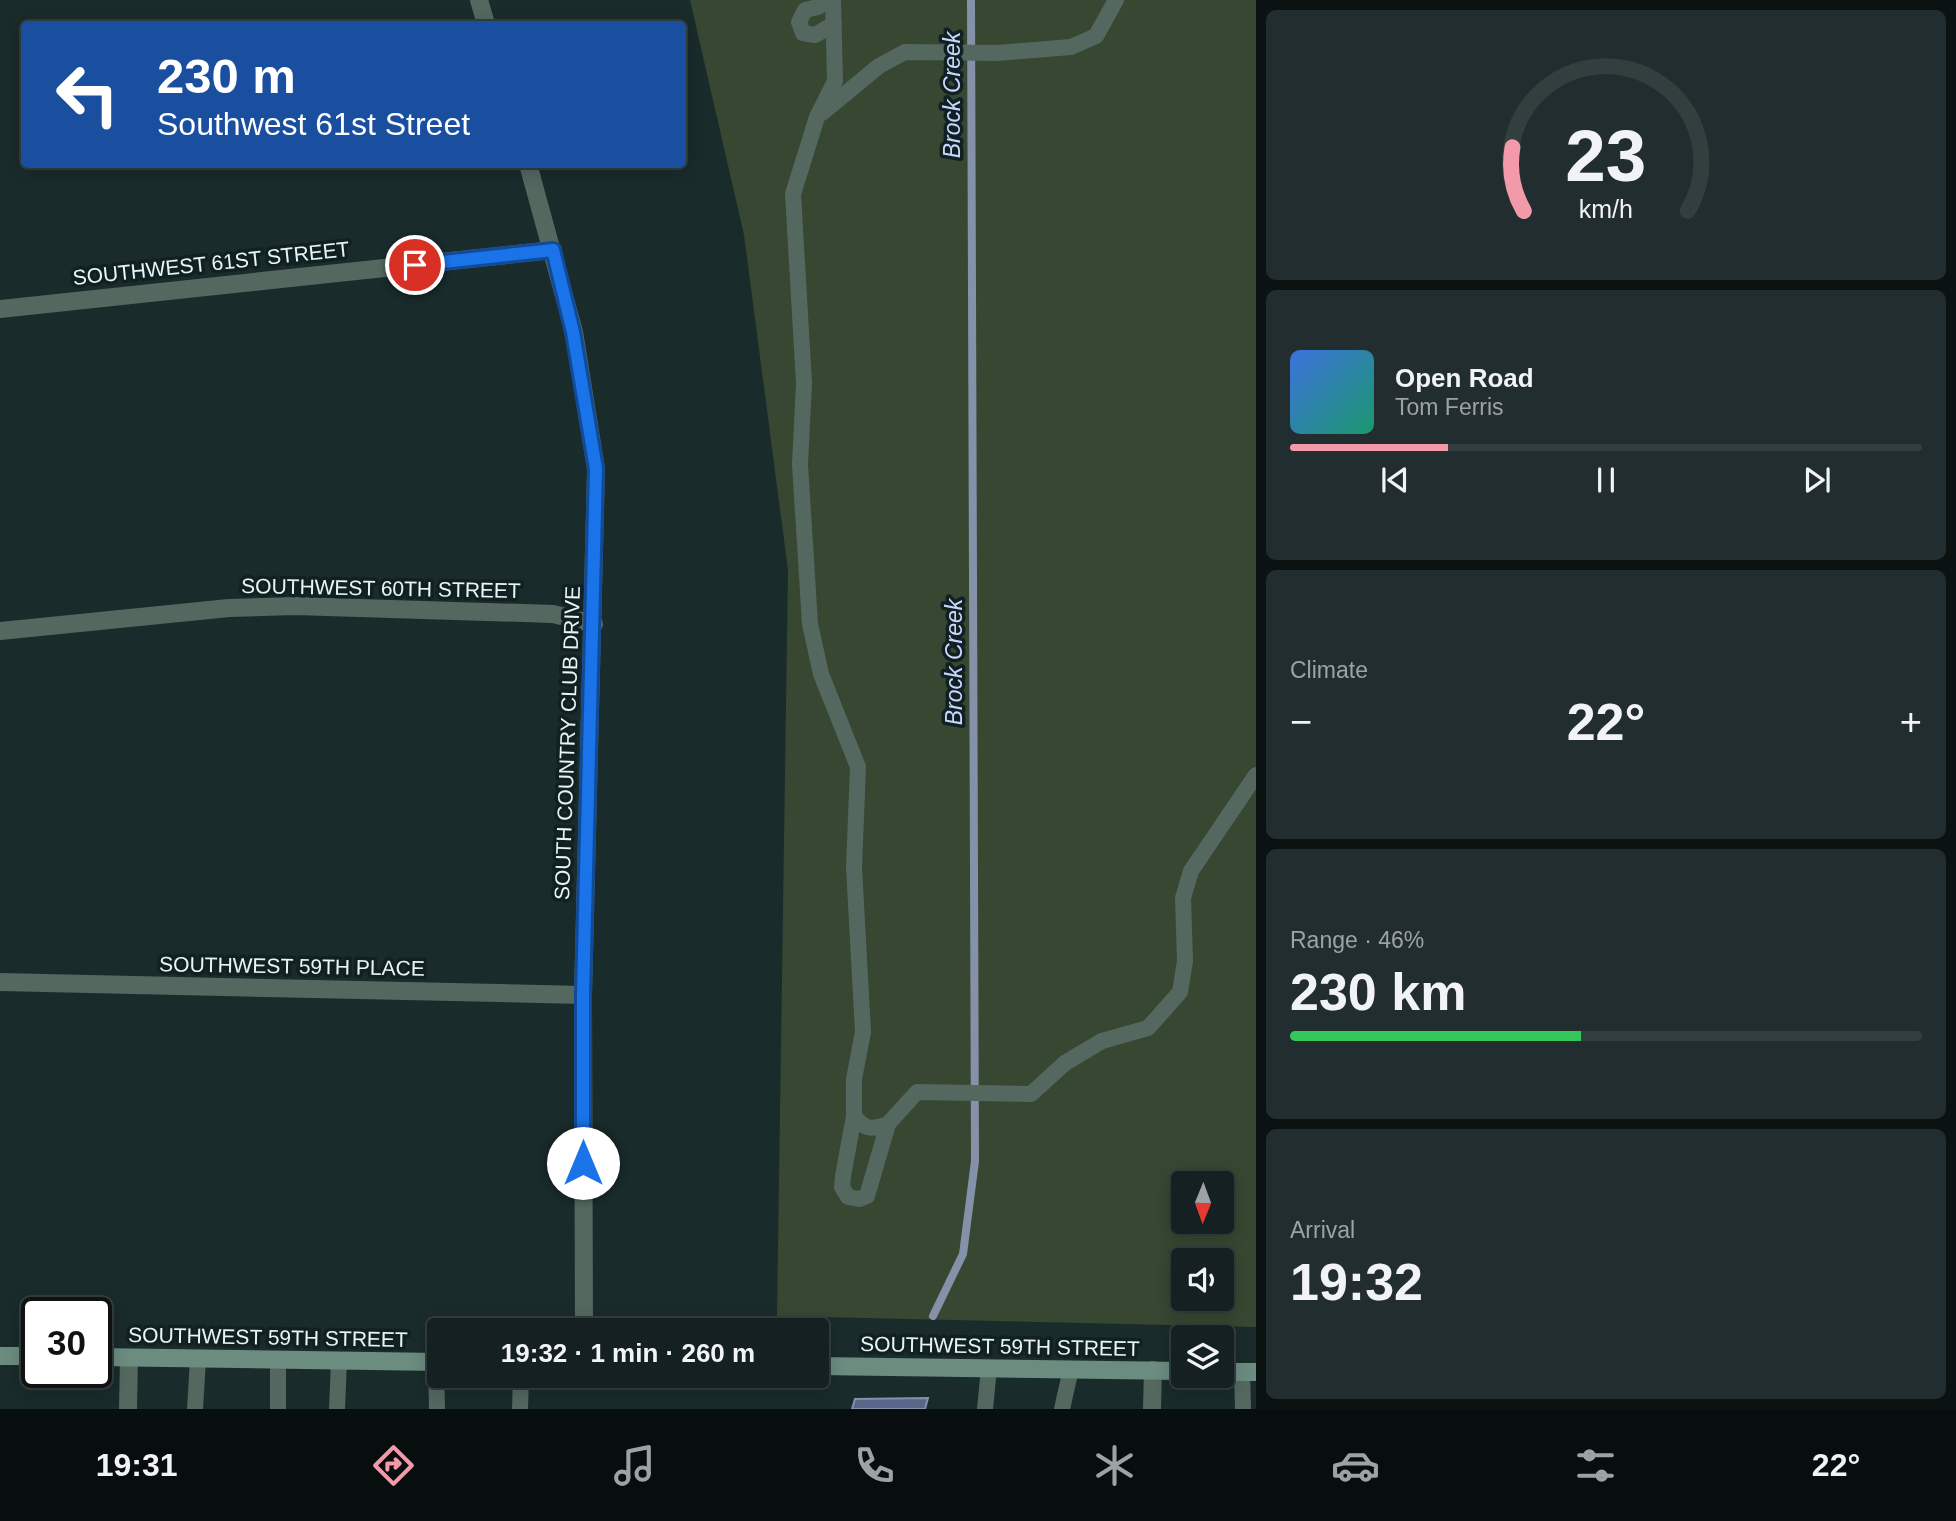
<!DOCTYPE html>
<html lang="en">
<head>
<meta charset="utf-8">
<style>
  body { margin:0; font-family:Helvetica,sans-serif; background:#212d2e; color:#f1f3f6; height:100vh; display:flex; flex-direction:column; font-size:26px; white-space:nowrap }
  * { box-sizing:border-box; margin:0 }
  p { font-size:23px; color:#9da3a5 }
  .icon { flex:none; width:38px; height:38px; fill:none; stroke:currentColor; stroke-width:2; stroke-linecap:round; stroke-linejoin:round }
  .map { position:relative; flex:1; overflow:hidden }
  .drawer { display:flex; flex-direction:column; gap:10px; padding:10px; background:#0b1212; width:700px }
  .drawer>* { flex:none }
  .guide { position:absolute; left:21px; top:21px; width:665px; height:147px; border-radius:7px; box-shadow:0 4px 18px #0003,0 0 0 2px #333e3f; background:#1a4fa0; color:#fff; overflow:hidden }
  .needle { width:46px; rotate:181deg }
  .controls { position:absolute; left:1171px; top:1171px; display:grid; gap:14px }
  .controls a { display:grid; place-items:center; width:63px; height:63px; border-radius:7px; background:#142021; box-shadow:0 4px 18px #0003,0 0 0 2px #333e3f; font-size:35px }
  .speed { position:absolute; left:21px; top:1297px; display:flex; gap:14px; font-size:35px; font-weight:700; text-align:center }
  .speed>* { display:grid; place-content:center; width:91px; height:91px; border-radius:50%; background:#142021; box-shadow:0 4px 18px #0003,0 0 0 2px #333e3f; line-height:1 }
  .speed .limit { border:4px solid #111; border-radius:10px; background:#fff; color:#111 }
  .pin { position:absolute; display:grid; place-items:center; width:60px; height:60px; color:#fff; margin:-30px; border:4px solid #fff; border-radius:50%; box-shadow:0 2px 7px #0007 }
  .me { position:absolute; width:77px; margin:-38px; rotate:0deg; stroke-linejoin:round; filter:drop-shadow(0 0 5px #0008) }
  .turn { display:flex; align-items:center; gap:24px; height:147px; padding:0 21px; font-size:32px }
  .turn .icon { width:91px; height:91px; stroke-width:2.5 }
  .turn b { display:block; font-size:49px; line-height:60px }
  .big { font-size:52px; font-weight:600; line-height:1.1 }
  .drawer .card { flex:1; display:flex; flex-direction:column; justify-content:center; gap:10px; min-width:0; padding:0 24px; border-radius:10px; background:#212d2e }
  .drawer .dial { align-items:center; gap:0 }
  .dial svg { height:182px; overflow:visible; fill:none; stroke:#333e3f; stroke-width:7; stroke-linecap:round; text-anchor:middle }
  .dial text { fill:#f1f3f6; stroke:none }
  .song { display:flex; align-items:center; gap:21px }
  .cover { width:84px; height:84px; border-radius:10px; background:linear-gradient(135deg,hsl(220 70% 55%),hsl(160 70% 35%)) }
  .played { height:7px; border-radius:4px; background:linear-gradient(90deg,#f39aaa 25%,#333e3f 25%) }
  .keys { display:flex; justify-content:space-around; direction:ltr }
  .heat { display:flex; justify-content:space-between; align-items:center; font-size:38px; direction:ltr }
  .charge { height:10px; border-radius:5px; background:linear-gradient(90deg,#34c759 46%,#333e3f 0) }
  .trip { position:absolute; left:427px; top:1318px; width:402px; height:70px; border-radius:7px; background:#142021; box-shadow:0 4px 18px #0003,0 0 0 2px #333e3f; font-weight:600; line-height:70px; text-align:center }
  .tab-bar { display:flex; height:112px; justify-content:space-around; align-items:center; background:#080d0d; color:#9da3a5 }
  .tab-bar .icon { width:49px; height:49px }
  .tab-bar .current { color:#f39aaa }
  .tab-bar b { font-size:32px; color:#f1f3f6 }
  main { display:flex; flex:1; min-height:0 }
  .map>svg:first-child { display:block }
  .green { fill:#374731; fill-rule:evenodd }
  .water { fill:#596689; stroke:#8491a9; stroke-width:2 }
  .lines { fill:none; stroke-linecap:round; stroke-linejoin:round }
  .stream { stroke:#8491a9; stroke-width:8 }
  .service { stroke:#546860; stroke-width:16 }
  .minor { stroke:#546860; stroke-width:18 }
  .tertiary { stroke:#546860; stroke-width:18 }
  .secondary { stroke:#6c8c80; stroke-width:18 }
  .route-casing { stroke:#114b97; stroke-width:18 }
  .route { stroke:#1a73e8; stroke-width:12 }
  .labels { text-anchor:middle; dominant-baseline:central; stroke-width:7; stroke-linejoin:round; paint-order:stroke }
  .street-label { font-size:21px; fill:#e9f4f5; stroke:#112123 }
  .water-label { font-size:23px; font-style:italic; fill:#cad7fc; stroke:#112123 }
</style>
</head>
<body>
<main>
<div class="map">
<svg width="1256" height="1409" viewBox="0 0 1256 1409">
  <rect width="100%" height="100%" fill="#1a2b2c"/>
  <!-- green -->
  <path class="green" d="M690,0H1256V1327L777,1316L788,570L744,235ZM1183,1183H1222V1222H1183ZM1183,1260H1222V1298H1183Z"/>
  <!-- water -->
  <path class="water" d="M928,1398L925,1409H852L855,1399Z"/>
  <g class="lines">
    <!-- stream -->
    <path class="stream" d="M933,1316L963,1254L975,1161L971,0"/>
    <!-- service -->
    <path class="service" d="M828,0L818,7L805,10L799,22L803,33L815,35L834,24
      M833,0L835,81L817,117L793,194L804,383L800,464L810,624L821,674L858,767L854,867L863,1032L854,1079V1116L843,1176L842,1187L848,1197L859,1199L867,1196L888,1124L917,1092L1031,1094L1065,1063L1102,1041L1148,1028L1180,992L1185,961L1183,898L1191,871L1256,775
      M822,113L879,66L905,52L997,53L1071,47L1096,36L1116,0
      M854,1116C865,1130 872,1130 888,1124
      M278,1360V1409
      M436,1362L437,1409
      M1242,1372L1243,1408
      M195,1409L198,1359
      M337,1409L339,1361
      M520,1409L521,1376
      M985,1409L989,1368
      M1062,1409L1071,1369"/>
    <!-- minor -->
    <path class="minor" d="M479,0L486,24
      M528,164L574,332L596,469L583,995L584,1330
      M0,309L553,250
      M0,631L229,608L295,606L553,614L594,624
      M0,982L583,995
      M128,1409L129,1358"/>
    <!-- tertiary -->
    <path class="tertiary" d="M1152,1409L1153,1370"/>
    <!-- secondary -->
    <path class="secondary" d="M0,1356H37
      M96,1357L439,1362
      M817,1366L1183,1371
      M1222,1372H1256"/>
  </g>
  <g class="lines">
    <defs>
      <path id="route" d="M415,265L553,250L573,332L596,469L583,995V1163"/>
    </defs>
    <!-- route casing -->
    <use href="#route" class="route-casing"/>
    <!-- route -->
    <use href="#route" class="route"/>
  </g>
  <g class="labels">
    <!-- street labels -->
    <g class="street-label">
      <text transform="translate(211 263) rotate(-6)">SOUTHWEST 61ST STREET</text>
      <text transform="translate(381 588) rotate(1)">SOUTHWEST 60TH STREET</text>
      <text transform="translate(567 743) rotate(-88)">SOUTH COUNTRY CLUB DRIVE</text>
      <text transform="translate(292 966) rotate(1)">SOUTHWEST 59TH PLACE</text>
      <text transform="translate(268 1337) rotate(1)">SOUTHWEST 59TH STREET</text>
      <text transform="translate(1000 1346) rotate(1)">SOUTHWEST 59TH STREET</text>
    </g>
    <!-- water labels -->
    <g class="water-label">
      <text transform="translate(952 95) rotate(-90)">Brock Creek</text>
      <text transform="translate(954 662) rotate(-90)">Brock Creek</text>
    </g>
  </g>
</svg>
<div class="controls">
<a><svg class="needle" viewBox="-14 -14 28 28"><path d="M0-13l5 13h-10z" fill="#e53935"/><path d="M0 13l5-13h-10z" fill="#9da3a5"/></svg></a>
<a><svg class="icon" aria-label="sound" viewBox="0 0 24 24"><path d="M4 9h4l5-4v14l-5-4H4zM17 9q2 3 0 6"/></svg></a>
<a><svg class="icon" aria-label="layers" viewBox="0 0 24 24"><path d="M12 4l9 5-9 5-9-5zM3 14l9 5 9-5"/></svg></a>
</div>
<div class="speed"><div class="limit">30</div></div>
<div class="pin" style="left:415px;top:265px;background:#d93025"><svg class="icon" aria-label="arrive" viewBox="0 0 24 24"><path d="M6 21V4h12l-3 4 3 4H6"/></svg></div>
<svg class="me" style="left:583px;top:1163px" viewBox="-20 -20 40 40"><circle r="19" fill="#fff"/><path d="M0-13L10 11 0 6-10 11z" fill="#1a73e8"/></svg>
<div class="trip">19:32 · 1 min · 260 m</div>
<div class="guide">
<div class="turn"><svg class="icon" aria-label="left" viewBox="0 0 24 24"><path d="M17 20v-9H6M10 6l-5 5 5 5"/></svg><div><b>230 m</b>Southwest 61st Street</div></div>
</div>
</div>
<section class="drawer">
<div class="card dial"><svg viewBox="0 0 100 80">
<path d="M14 69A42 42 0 1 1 86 69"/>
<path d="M14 69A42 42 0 0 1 9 41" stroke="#f39aaa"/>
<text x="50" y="56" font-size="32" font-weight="700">23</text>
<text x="50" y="72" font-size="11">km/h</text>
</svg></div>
<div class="card">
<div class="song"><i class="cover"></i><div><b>Open Road</b><p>Tom Ferris</p></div></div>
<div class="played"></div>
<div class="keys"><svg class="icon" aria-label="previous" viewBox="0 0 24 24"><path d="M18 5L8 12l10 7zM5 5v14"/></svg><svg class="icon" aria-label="pause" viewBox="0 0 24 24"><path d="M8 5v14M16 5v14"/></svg><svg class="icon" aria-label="next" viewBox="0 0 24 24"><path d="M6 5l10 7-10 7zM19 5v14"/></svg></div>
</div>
<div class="card"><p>Climate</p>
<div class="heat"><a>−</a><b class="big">22°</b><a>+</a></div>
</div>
<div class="card"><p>Range · 46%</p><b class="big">230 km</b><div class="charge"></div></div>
<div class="card"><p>Arrival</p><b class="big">19:32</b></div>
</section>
</main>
<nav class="tab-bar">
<b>19:31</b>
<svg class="icon current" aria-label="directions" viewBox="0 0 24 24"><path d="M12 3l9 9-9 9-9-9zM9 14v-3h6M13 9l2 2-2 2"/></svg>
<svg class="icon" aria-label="music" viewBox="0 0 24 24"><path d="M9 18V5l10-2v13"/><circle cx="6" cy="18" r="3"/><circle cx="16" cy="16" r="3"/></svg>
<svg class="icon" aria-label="phone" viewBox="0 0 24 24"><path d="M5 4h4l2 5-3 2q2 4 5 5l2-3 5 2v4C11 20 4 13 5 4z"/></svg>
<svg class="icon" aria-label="climate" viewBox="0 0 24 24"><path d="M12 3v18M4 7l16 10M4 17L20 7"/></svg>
<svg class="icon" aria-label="car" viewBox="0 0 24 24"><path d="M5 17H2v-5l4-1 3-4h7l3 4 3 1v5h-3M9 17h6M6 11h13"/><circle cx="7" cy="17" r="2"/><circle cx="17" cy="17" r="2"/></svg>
<svg class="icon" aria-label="filters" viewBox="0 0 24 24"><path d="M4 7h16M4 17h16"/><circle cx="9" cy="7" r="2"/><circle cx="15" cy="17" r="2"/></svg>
<b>22°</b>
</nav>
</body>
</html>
